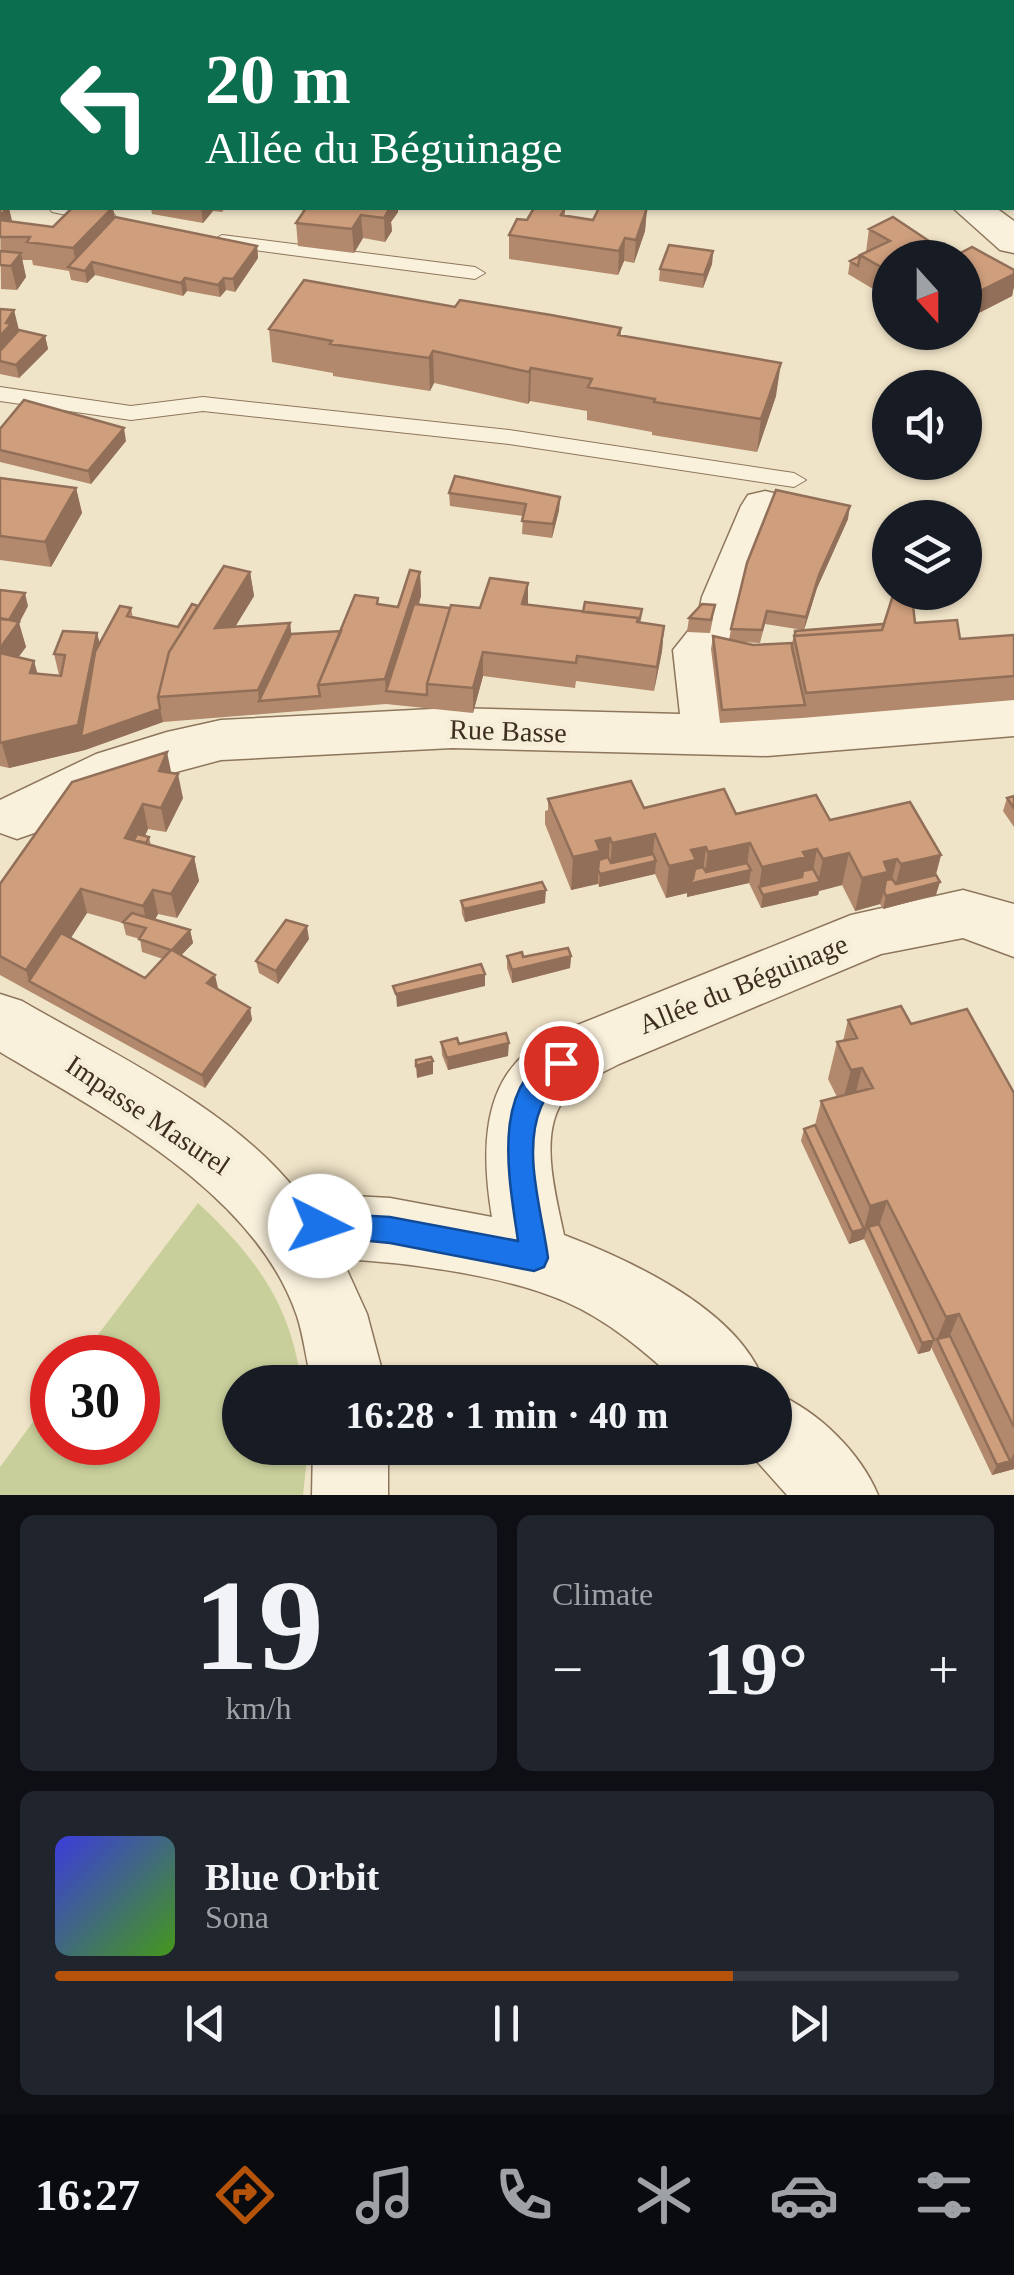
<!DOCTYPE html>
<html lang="en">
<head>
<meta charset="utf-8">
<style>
  body { margin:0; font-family:"Times New Roman",serif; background:#20242c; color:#f1f3f6; height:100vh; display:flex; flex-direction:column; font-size:38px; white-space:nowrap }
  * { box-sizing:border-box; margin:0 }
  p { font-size:32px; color:#9ea1a6 }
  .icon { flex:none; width:55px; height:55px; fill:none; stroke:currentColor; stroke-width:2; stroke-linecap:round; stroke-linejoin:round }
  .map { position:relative; height:1495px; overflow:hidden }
  .side { display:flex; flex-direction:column; gap:20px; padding:20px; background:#0d0f14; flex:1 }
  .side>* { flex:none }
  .hud { position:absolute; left:0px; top:0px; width:1015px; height:210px; box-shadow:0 2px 8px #0004; background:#0b6e4f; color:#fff; overflow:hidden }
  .needle { width:65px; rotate:159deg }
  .buttons { position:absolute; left:872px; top:240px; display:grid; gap:20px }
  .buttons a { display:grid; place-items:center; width:110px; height:110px; border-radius:50%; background:#171b24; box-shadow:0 2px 8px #0004; font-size:50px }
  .speed { position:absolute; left:30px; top:1335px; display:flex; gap:20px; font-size:50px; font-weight:700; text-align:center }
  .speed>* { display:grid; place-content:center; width:130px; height:130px; border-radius:50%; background:#171b24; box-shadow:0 2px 8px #0004; line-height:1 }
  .speed .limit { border:15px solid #d22; background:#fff; color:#111 }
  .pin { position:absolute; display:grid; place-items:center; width:85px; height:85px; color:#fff; margin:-42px; border:5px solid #fff; border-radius:50%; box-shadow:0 2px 10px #0007 }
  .me { position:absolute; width:110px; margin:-55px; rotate:94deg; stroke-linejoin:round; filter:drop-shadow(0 0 8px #0008) }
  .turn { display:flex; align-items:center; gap:35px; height:210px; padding:0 40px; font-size:45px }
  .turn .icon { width:130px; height:130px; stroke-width:2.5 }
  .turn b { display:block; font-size:70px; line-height:85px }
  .big { font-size:75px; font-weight:600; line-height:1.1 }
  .side .card { flex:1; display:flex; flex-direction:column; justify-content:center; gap:15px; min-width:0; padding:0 35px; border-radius:15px; background:#20242c }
  .side .dial { align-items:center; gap:0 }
  .dial b { font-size:130px; line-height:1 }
  .song { display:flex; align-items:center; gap:30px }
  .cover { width:120px; height:120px; border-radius:15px; background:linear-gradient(135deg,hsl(240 70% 55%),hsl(100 70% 35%)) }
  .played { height:10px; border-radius:5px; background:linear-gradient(90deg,#b45309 75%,#363941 75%) }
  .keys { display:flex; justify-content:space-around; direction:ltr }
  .heat { display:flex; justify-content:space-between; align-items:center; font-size:55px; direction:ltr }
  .side .tiles { flex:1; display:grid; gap:20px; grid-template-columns:1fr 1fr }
  .card:last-child { grid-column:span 2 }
  .trip { position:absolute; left:222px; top:1365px; width:570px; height:100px; border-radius:50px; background:#171b24; box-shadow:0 2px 8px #0004; font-weight:600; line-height:100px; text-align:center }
  .tabs { display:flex; height:160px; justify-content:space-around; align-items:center; background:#090b0e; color:#9ea1a6 }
  .tabs .icon { width:70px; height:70px }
  .tabs .selected { color:#b45309 }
  .tabs b { font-size:45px; color:#f1f3f6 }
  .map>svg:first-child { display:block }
  .green { fill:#c9cf9b }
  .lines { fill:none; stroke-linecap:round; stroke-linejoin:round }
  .service-casing { stroke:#8d765c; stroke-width:2 }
  .minor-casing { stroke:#8d765c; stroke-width:3 }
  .secondary-casing { stroke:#6f573f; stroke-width:58 }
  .service { fill:#faf1dc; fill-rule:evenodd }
  .minor { fill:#faf1dc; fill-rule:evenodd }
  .secondary { stroke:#faf1dc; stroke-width:55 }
  .wall { fill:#b2896c; fill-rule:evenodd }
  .shaded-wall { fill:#916f58 }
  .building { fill:#cf9f7d; stroke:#916f58; stroke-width:2.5 }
  .route { fill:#1a73e8; stroke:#114b97; stroke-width:2.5 }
  .labels { text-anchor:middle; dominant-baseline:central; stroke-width:9; stroke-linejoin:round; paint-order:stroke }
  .street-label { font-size:28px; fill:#3d2e20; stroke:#f7eed8 }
</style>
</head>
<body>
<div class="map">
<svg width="1014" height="1495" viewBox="0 0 1014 1495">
  <rect width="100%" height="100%" fill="#f0e4c8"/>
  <!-- green -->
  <path class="green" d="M198,1203C254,1255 291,1304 301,1382H240V1448H308L303,1495H0V1467L52,1396V1442H138V1358L81,1357Z"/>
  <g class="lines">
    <defs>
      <path id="service" d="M0,191H2V203H0Z
        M49,208H87L113,213L116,217L106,223L52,212Z
        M222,235L475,267L485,273L475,279L215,245L212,241Z
        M0,387L131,406L203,397L509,430L794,473L806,480L794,487L509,444L203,411L131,420L0,401Z"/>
      <path id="minor" d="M821,0H877L878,1L823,2Z
        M953,208H996L1014,221V253L1000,250Z
        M765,491L782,495L789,506L752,597L748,626L726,654L734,715L1014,698V736L767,756L452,748L221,760L135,783L37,832L17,839L0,833V800L96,754L167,732L221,720L452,708L680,714L673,650L697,620L702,597L741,506L748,495Z
        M963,890L1014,904V957L963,938L881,954L619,1064C602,1073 580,1082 566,1097C537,1131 556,1196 564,1235C632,1261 738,1310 764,1382H678C644,1351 609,1321 566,1302C510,1276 404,1262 342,1259L367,1314L385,1382H312C306,1361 304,1337 297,1316C255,1192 105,1115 0,1052V994L22,1001C113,1054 233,1109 298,1193L390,1198L492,1217C483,1163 479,1092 526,1053C540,1042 558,1034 575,1026L851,915Z
        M775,1393C818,1411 860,1452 878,1495H787L745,1448H775Z
        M313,1448H388V1495H312Z"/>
      <path id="secondary" d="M0,17L2,13"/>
    </defs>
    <!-- service casing -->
    <use href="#service" class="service-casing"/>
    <!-- minor casing -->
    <use href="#minor" class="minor-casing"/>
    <!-- secondary casing -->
    <use href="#secondary" class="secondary-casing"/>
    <!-- service -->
    <use href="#service" class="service"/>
    <!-- minor -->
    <use href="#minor" class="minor"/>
    <!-- secondary -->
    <use href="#secondary" class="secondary"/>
  </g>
  <!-- wall -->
  <path class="wall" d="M32,0H165L164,2H31Z
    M368,0L426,2H368Z
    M1012,16H1014V38H1012Z
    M0,204L12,222L53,227L115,217L257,246L258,258L235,292L226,290L220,297L187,291L183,296L95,275L87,283L71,280L69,271L33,265L32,260H22L26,277L17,290L1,289Z
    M151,208H225L222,212L213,211L203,223L152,214Z
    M302,208H398V212L391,222L392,231L385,242L363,238L354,253L298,246L296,223L303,212Z
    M565,208V215L593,220L647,208L645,231L634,263L624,261L618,275L509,259V235L527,220Z
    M893,217L953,257L972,247L1014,270V286L1012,296L973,316L965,312V258H890V299L848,274L850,261L866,252L869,229Z
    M713,251L712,264L703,288L659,281L660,269Z
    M455,307L621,328V335L776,396L757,452L652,435V432L587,420V411L530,401L528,404L434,383L430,391L333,376V373L272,362L269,329Z
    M0,309L19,331L45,336L48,349L19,378L0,374Z
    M0,429L126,441L91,484L0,462Z
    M0,478L76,488L82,513L51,567L0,560Z
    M449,493L560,497L559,510L552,538L522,534L523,516L450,506Z
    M848,519L817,588L804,630L915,623L960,639L1014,635V700L802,718L720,723L711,649L713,636L729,640L731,629ZM765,624L803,630L795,631L792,643L753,645L742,642L760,643Z
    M250,572L254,596L235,627L290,623L291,634L341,631L379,604L398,607L420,572L421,596L419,604L450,608H480L528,605L664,626L662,651L654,691L576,681L575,688L483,676L473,713L386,704L163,722L85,750L9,768L0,766V648L28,606L19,623L26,647L18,657L38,674L59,675L54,654L97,633L100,644L131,608L133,618L178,627L198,606Z
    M689,618H713L710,633L687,632Z
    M172,773L183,798L166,832L148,829L145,836L149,837L151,845L194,857L199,881L177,918L158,914L155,920L190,930L193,943L181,955L218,988L217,989L250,1008L252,1020L205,1088L0,975V884ZM87,913L123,923L126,935L140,939L142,952L163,959L145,978L71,938Z
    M1014,796V827L1003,811L1007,798Z
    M548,799L644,808L830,820L941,855L936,875V895L883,909L880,904L855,911L842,885L819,891L818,895L761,908L749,883L687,897V893L666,898L655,874L599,887L598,883L571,890L545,824V811L548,810Z
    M461,901L545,903L465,922L462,914Z
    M309,939L278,984L259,973L256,961Z
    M507,956L523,957L571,956L570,968L512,983L507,968Z
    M848,1020L911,1024L1014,1093V1469L992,1475L931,1347L930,1351L918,1354L864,1239L849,1244L801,1141L804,1129L815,1125L821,1101L837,1097L828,1079L837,1042L843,1041Z
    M441,1042L508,1056L448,1070L442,1055Z"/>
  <!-- shaded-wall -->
  <path class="shaded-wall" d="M1012,96H1014V118H1012Z
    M2,126V153L0,142V130Z
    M7,208H9L14,229L0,237V216Z
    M112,208H113L117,229L77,269L73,248Z
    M201,208H212L213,211L203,223Z
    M386,208H398V212L391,222L392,231L385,242L384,218Z
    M647,208L645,231L634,263L636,240Z
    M361,215L363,238L354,253L352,229Z
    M625,238L624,261L618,275L619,251Z
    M257,246L258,258L235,292L233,279Z
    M713,251L712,264L703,288L704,275Z
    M21,253L26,277L17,290L11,266Z
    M92,262L95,275L87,283L85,271Z
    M1014,274V286L1012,296L973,316L978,292Z
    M185,278L187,291L183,296L181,283Z
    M224,278L226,290L220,297L218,285Z
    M14,310L20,334L0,361V336Z
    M45,336L48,349L19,378L16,365Z
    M433,351L434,383L430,391L429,358Z
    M781,363L776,396L757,452L761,419Z
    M531,368L530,401L528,404L529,372Z
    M124,428L126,441L91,484L88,471Z
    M76,488L82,513L51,567L45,542Z
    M560,497L559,510L552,538L553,524Z
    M850,506L848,519L817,588L804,630L806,617L819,575Z
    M250,572L254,596L219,653L215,628Z
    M420,572L421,596L391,691H386L385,679Z
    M528,583V607L522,604Z
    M25,593L28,606L19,623L26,647L4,677L0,665V648L7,624Z
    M290,623L293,648L259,701L258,690Z
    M664,626L662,651L654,691L657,667Z
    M97,633L103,658L160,709L163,722L85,750L9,768L2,744Z
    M483,652V676L473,713V688Z
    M34,661L41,686L30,673Z
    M167,752L172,776L159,771Z
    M178,774L183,798L166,832L161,808Z
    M143,804L148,829L137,852L125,838Z
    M655,834L652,862L656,861L655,874L599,887L600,874L610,872L612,843Z
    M610,838L608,870H598V884L571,890L573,857L596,841Z
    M750,843L746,871L751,870L749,883L687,897V893L666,898L669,866L691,850L706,847L702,880L704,881L708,852Z
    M817,849L811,882H818L823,859L849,853L842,885L819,891L818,895L761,908L763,895L759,887L757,900L762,867Z
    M941,855L933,884L940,882L936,895L883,909L886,896L893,894L901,864Z
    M194,857L199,881L177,918L171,894Z
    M897,859L889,892L884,891L880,904L855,911L862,878L884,862Z
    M81,889L87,913L39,986L29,981L26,970Z
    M153,890L158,914L148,930L143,906Z
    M546,890L545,903L465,922L464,909Z
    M307,926L309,939L278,984L276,971Z
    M190,930L193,943L175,962L172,950Z
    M571,956L570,968L512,983V970Z
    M485,974V986L397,1007L396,994Z
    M215,975L218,988L210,996L207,983Z
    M250,1008L252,1020L205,1088L202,1075Z
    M509,1043L508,1056L448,1070L447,1058Z
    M433,1061V1074L417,1078L416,1066Z
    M862,1068L853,1104L841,1107L851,1070Z
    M887,1201L876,1236L868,1227L864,1239L849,1244L852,1232L864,1229L870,1206Z
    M959,1314L945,1347L937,1339L946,1317Z
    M934,1340L930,1351L918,1354L922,1343Z
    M1014,1453V1469L992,1475L997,1465L1010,1461Z"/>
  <!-- building -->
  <path class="building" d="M32,0H110L107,2H31Z
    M368,0H420V2Z
    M941,0H1014V16H1012V2H941Z
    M1012,42L1014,43V67L1012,65Z
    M1012,70H1014V96H1012V81H1014Z
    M0,100H2V126L0,130Z
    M0,204L2,205V208H7L0,216Z
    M72,208H112L73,248L27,242L30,237H0V220L53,227Z
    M306,208H390L384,218L361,215L352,229L296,223Z
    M534,208H565L561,215L593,220L599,208H647L636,240L625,238L619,251L509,235L517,219L527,220Z
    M115,217L257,246L233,279L224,278L218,285L185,278L181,283L92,262L85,271L68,267Z
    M893,217L953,257L972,247L1014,270V274L978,292L965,285V258H890V272L860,255L890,241L869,229Z
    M669,245L713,251L704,275L660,269Z
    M0,251L21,253L11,266L0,265Z
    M860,256L858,266L850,261Z
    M304,280L455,307L460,300L551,315L621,328L618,335L781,363L761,419L654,402L655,399L588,387L592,379L531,368L529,372L433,351L429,358L330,344L332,341L269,329Z
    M0,309L14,310L6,323L11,324L0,336Z
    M19,330L45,336L16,365L0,361V351Z
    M24,400L124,428L88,471L0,450V429Z
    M455,476L560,497L553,524L522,521L526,504L449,493Z
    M0,478L76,488L45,542L0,536Z
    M776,490L850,506L819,575L806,617L767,611L762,630L731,629L747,563Z
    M224,566L250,572L215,628L290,623L258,690L158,697L169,652Z
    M410,570L420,572L385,679L318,685L355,595L378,598L377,604L398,607Z
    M490,578L528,583L522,604L638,618L637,622L664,626L657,667L577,656L576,663L483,652L473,688L427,684L451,605L480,608Z
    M0,590L25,593L9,620L0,619Z
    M894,592H900L912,596L915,623L957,620L960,639L1014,635V676L806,693L794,636L882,630Z
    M585,602L642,609L639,622L638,618L583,612Z
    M192,604L198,606L169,652L158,697L160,709L81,737L95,652L120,606L131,608L127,616L178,627Z
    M414,604L450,608L427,684V695L386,691Z
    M702,604L715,605L711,620L689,618Z
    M0,618L19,622L0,648Z
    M884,624L882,630L795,636V631Z
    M63,631L97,633L78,725L0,743V653L34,661L30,673L61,676L65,655L54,654Z
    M341,631L318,685L320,696L259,701L291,634Z
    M713,636L753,645L792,643V648L805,705L722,710Z
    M167,752L159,771L178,774L161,808L143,804L125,838L194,857L171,894L153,890L143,906L81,889L26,970L0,956V884L72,782Z
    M631,781L644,808L724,789L736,814L816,795L830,820L910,802L941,855L901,864L897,859L884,862L888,872L862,878L849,853L823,859L817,849L803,852L806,857L762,867L750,843L708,852L706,847L691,850L696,860L669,866L655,834L612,843L610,838L596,841L600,851L573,857L548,799Z
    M1014,796V808L1007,798Z
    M137,834L149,837L146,843L134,840Z
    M653,854L656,861L600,874L598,870L599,860L608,857L611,863Z
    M747,863L751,870L688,884L693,879L695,869L703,867L706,872Z
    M813,869L820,882L763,895L759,887L802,877L803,871Z
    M936,875L940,882L886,896L884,891L886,880L892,879L896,884Z
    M542,882L546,890L464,909L461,901Z
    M132,913L190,930L172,950L215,975L207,983L250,1008L202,1075L29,981L61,933L145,978L171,950L139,939L146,928L123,922Z
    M286,920L307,926L276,971L256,961Z
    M568,948L571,956L512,970L507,956L522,952L523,957Z
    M481,964L485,974L396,994L393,986Z
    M901,1006L911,1024L967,1009L1014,1093V1427L959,1314L946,1317L887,1201L870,1206L821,1101L873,1088L862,1068L851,1070L837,1042L857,1038L848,1020Z
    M506,1033L509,1043L447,1058L441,1042L457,1038L459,1044Z
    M431,1057L433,1061L416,1066V1060Z
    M815,1125L864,1229L852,1232L804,1129Z
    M879,1224L934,1340L922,1343L868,1227Z
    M950,1336L1010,1461L997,1465L937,1339Z"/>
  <!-- route -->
  <path class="route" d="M561,1052L571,1055L574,1063C566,1080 549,1088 541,1107C522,1151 542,1212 548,1258L544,1267L534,1271L390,1243L309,1235L305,1226L309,1217L320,1213L390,1217L518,1241C510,1183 487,1078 561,1052Z"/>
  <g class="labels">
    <!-- street labels -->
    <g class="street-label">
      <text transform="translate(508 731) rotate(2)">Rue Basse</text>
      <text transform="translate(743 984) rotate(-22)">Allée du Béguinage</text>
      <text transform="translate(148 1115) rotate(34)">Impasse Masurel</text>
    </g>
  </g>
</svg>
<div class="buttons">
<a><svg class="needle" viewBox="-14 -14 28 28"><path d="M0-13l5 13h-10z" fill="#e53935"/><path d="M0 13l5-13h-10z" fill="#9ea1a6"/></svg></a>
<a><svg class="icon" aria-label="sound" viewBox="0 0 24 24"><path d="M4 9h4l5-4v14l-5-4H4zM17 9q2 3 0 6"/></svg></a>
<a><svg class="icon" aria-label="layers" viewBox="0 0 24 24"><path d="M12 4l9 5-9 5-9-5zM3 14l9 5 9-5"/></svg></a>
</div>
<div class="speed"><div class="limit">30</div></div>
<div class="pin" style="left:561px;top:1063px;background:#d93025"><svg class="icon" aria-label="arrive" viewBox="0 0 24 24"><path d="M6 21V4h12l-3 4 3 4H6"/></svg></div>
<svg class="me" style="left:320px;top:1226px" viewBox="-20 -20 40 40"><circle r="19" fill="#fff"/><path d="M0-13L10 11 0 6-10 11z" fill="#1a73e8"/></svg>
<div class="trip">16:28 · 1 min · 40 m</div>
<div class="hud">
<div class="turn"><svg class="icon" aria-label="left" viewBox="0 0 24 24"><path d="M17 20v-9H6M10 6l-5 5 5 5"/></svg><div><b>20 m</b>Allée du Béguinage</div></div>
</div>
</div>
<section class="side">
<div class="tiles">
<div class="card dial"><b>19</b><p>km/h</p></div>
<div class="card"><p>Climate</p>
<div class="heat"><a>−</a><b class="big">19°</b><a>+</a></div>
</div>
<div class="card">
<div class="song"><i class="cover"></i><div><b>Blue Orbit</b><p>Sona</p></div></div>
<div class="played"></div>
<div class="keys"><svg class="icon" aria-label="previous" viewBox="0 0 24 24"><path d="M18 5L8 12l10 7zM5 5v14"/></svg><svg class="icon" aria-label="pause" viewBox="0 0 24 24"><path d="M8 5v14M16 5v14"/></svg><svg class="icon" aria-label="next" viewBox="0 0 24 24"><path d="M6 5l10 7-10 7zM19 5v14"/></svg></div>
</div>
</div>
</section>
<nav class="tabs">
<b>16:27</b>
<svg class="icon selected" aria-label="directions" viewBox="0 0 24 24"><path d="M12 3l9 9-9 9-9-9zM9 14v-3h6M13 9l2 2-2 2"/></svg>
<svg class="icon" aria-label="music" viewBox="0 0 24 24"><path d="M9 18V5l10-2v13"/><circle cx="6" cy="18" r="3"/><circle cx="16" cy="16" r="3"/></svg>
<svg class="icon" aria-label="phone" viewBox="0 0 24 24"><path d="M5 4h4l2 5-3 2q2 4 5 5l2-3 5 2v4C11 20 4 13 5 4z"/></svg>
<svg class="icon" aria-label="climate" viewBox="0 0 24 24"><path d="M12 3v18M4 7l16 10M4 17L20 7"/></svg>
<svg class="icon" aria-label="car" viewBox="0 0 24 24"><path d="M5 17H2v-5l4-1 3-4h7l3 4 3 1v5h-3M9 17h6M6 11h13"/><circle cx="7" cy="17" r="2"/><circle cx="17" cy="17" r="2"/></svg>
<svg class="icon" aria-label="filters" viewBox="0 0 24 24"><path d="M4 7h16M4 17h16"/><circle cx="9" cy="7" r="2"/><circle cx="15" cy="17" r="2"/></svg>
</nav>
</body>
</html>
